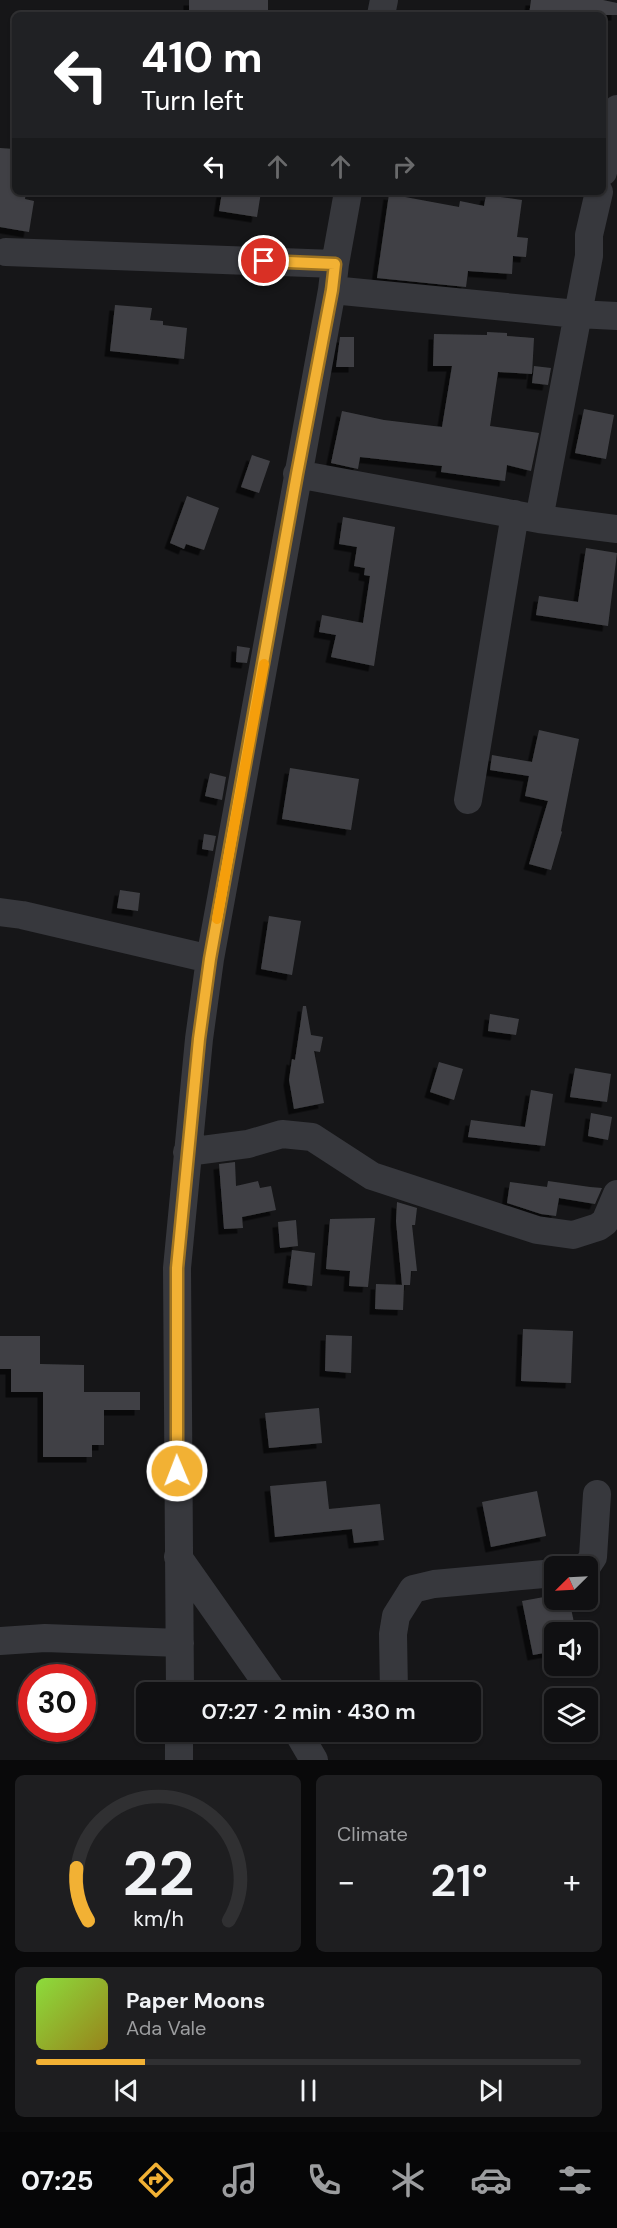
<!DOCTYPE html>
<html lang="en">
<head>
<meta charset="utf-8">
<style>
  body { margin:0; font-family:"DM Sans",sans-serif; background:#1e1e20; color:#f1f3f6; height:100vh; display:flex; flex-direction:column; font-size:22px; white-space:nowrap }
  * { box-sizing:border-box; margin:0 }
  p { font-size:20px; color:#9c9d9f }
  .icon { flex:none; width:33px; height:33px; fill:none; stroke:currentColor; stroke-width:2; stroke-linecap:round; stroke-linejoin:round }
  .map { position:relative; height:1760px; overflow:hidden }
  .panel { display:flex; flex-direction:column; gap:15px; padding:15px; background:#09090a; flex:1 }
  .panel>* { flex:none }
  .hud { position:absolute; left:12px; top:12px; width:594px; height:183px; border-radius:9px; box-shadow:0 2px 4px #0004,0 0 0 2px #303032; background:#202124; color:#fff; overflow:hidden }
  .needle { width:39px; rotate:246deg }
  .buttons { position:absolute; left:544px; top:1556px; display:grid; gap:12px }
  .buttons a { display:grid; place-items:center; width:54px; height:54px; border-radius:9px; background:#101012; box-shadow:0 2px 4px #0004,0 0 0 2px #303032; font-size:30px }
  .speed { position:absolute; left:18px; top:1664px; display:flex; gap:12px; font-size:30px; font-weight:700; text-align:center }
  .speed>* { display:grid; place-content:center; width:78px; height:78px; border-radius:50%; background:#101012; box-shadow:0 2px 4px #0004,0 0 0 2px #303032; line-height:1 }
  .speed .limit { border:9px solid #d22; background:#fff; color:#111 }
  .pin { position:absolute; display:grid; place-items:center; width:51px; height:51px; color:#fff; margin:-26px; border:3px solid #fff; border-radius:50%; box-shadow:0 2px 6px #0007 }
  .me { position:absolute; width:66px; margin:-33px; rotate:359deg; stroke-linejoin:round; filter:drop-shadow(0 0 4px #0008) }
  .turn { display:flex; align-items:center; gap:21px; height:126px; padding:0 30px; font-size:27px }
  .turn .icon { width:78px; height:78px; stroke-width:2.5 }
  .turn b { display:block; font-size:42px; line-height:51px }
  .lanes { display:flex; align-items:center; height:57px; padding:0 30px; background:#0003; justify-content:center; gap:30px; direction:ltr }
  .lanes .off { opacity:.35 }
  .big { font-size:45px; font-weight:600; line-height:1.1 }
  .panel .tile { flex:1; display:flex; flex-direction:column; justify-content:center; gap:9px; min-width:0; padding:0 21px; border-radius:9px; background:#1e1e20 }
  .panel .dial { align-items:center; gap:0 }
  .dial svg { height:156px; overflow:visible; fill:none; stroke:#303032; stroke-width:7; stroke-linecap:round; text-anchor:middle }
  .dial text { fill:#f1f3f6; stroke:none }
  .song { display:flex; align-items:center; gap:18px }
  .cover { width:72px; height:72px; border-radius:9px; background:linear-gradient(135deg,hsl(90 70% 55%),hsl(50 70% 35%)) }
  .played { height:6px; border-radius:3px; background:linear-gradient(90deg,#f2b134 20%,#303032 20%) }
  .keys { display:flex; justify-content:space-around; direction:ltr }
  .heat { display:flex; justify-content:space-between; align-items:center; font-size:33px; direction:ltr }
  .panel .tiles { flex:1; display:grid; gap:15px; grid-template-columns:1fr 1fr }
  .tile:last-child { grid-column:span 2 }
  .trip { position:absolute; left:136px; top:1682px; width:345px; height:60px; border-radius:9px; background:#101012; box-shadow:0 2px 4px #0004,0 0 0 2px #303032; font-weight:600; line-height:60px; text-align:center }
  .tab-bar { display:flex; height:96px; justify-content:space-around; align-items:center; background:#060607; color:#9c9d9f }
  .tab-bar .icon { width:42px; height:42px }
  .tab-bar .current { color:#f2b134 }
  .tab-bar b { font-size:27px; color:#f1f3f6 }
  .map>svg:first-child { display:block }
  .building { fill:#404145; filter:url(#shadow) }
  .lines { fill:none; stroke-linecap:round; stroke-linejoin:round }
  .minor { stroke:#37383d; stroke-width:28 }
  .route-casing { stroke:#9d7322; stroke-width:15 }
  .route { stroke:#f2b134; stroke-width:10 }
  .slow { stroke:#f59e0b; stroke-width:10 }
</style>
</head>
<body>
<div class="map">
<svg width="617" height="1760" viewBox="0 0 617 1760">
  <defs>
    <filter id="shadow"><feDropShadow dx="-5.5" dy="5.5" stdDeviation="0" flood-color="#0009"/></filter>
  </defs>
  <rect width="100%" height="100%" fill="#161618"/>
  <!-- building -->
  <path class="building" d="M189,0H268V15H189Z
    M531,0H603L617,3V15H529Z
    M0,148L15,149V192H26L25,199L34,201L29,232L0,227Z
    M222,192H261L257,217L219,211Z
    M389,194L459,207L460,201L484,206L486,195L522,200L517,237L528,238L526,257L513,256L512,274L468,271L466,287L377,278Z
    M115,305L152,308L150,320L163,321V325L187,328L184,359L110,351Z
    M487,332L507,333V336L534,338L532,374L498,372L490,426L539,433L531,471L507,465L505,481L441,472L442,466L360,457L358,469L331,463L342,411L384,420L442,427L452,366H433L434,334L487,335Z
    M340,337H354V367H336Z
    M534,366L551,368L548,385L532,383Z
    M584,409L614,415L606,459L575,453Z
    M252,455L270,461L259,493L241,487Z
    M187,496L219,508L204,550L186,544L184,549L170,543Z
    M343,517L395,527L374,666L331,657L336,635L319,632L322,615L363,623L370,576L364,575L365,568L354,566L357,547L339,544Z
    M586,548L617,553L608,626L536,615L539,596L578,602Z
    M237,646L250,648L247,663L236,662Z
    M539,730L579,739L561,831L562,832L551,870L529,864L548,801L525,796L529,776L490,770L492,755L532,762Z
    M290,768L359,779L351,830L282,819Z
    M210,773L226,777L222,800L205,796Z
    M204,834L216,836L213,851L202,849Z
    M120,890L140,893L138,911L117,908Z
    M269,916L301,921L292,975L261,969Z
    M303,1006H306L311,1035L323,1037L320,1052L314,1051L324,1103L294,1109L289,1080L292,1059L295,1060Z
    M490,1014L519,1019L516,1035L488,1031Z
    M439,1062L463,1069L454,1100L430,1092Z
    M575,1068L611,1074L607,1102L570,1097Z
    M531,1090L553,1094L545,1146L468,1137L471,1120L525,1127Z
    M591,1113L612,1117L608,1140L588,1136Z
    M235,1162L236,1186L258,1181L260,1188L271,1186L276,1210L242,1217L243,1228L224,1229L219,1164Z
    M548,1181L590,1187L602,1188L595,1204L559,1198L556,1216L541,1214L507,1203L510,1182L547,1187Z
    M397,1202L417,1208L415,1225H412L417,1271H411L410,1285H402L396,1221Z
    M375,1218L368,1287L349,1286L350,1271L326,1269L330,1219Z
    M296,1220L298,1246L280,1248L278,1222Z
    M292,1250L315,1253L312,1286L288,1283Z
    M376,1284L404,1285L403,1310L375,1309Z
    M523,1329L573,1331L571,1383L521,1381Z
    M326,1335L352,1336L351,1373L325,1371Z
    M0,1336H40V1364L84,1365V1392H140V1410H104V1445H92V1457H43V1392H11V1369H0Z
    M319,1408L322,1443L269,1448L265,1413Z
    M326,1481L329,1509L380,1504L384,1540L354,1543L352,1529L275,1537L270,1486Z
    M537,1491L546,1536L491,1547L482,1502Z
    M555,1595V1599H569L576,1632H555V1651L533,1655L522,1601Z"/>
  <g class="lines">
    <!-- minor -->
    <path class="minor" d="M381,15L384,0
      M603,172L617,109
      M6,252L335,264
      M332,290L577,314L617,316
      M297,474L539,519L617,529
      M539,519L589,256V235L599,192
      M468,800L515,514
      M0,912L22,915L210,959
      M187,1152L248,1144L282,1134L312,1137L372,1176L537,1230L573,1235L598,1227L605,1222L617,1194
      M178,1557L273,1692
      M587,1566L593,1557L597,1494
      M0,1641L45,1638L180,1643
      M180,1692L177,1268L199,1039L210,959L332,290L335,264L348,192
      M394,1692L393,1634L396,1616L413,1589L434,1584L555,1573
      M297,1731L314,1760
      M179,1760V1731"/>
  </g>
  <g class="lines">
    <defs>
      <path id="route" d="M177,1471V1268L199,1039L210,959L297,474L332,290L335,264L264,261"/>
    </defs>
    <!-- route casing -->
    <use href="#route" class="route-casing"/>
    <!-- route -->
    <use href="#route" class="route"/>
    <!-- slow -->
    <path class="slow" d="M217,919L264,664"/>
  </g>
</svg>
<div class="buttons">
<a><svg class="needle" viewBox="-14 -14 28 28"><path d="M0-13l5 13h-10z" fill="#e53935"/><path d="M0 13l5-13h-10z" fill="#9c9d9f"/></svg></a>
<a><svg class="icon" aria-label="sound" viewBox="0 0 24 24"><path d="M4 9h4l5-4v14l-5-4H4zM17 9q2 3 0 6"/></svg></a>
<a><svg class="icon" aria-label="layers" viewBox="0 0 24 24"><path d="M12 4l9 5-9 5-9-5zM3 14l9 5 9-5"/></svg></a>
</div>
<div class="speed"><div class="limit">30</div></div>
<div class="pin" style="left:264px;top:261px;background:#d93025"><svg class="icon" aria-label="arrive" viewBox="0 0 24 24"><path d="M6 21V4h12l-3 4 3 4H6"/></svg></div>
<svg class="me" style="left:177px;top:1471px" viewBox="-20 -20 40 40"><circle r="17" fill="#f2b134" stroke="#fff" stroke-width="3"/><path d="M0-11L8 9 0 5-8 9z" fill="#fff"/></svg>
<div class="trip">07:27 · 2 min · 430 m</div>
<div class="hud">
<div class="turn"><svg class="icon" aria-label="left" viewBox="0 0 24 24"><path d="M17 20v-9H6M10 6l-5 5 5 5"/></svg><div><b>410 m</b>Turn left</div></div>
<div class="lanes"><svg class="icon" aria-label="left" viewBox="0 0 24 24"><path d="M17 20v-9H6M10 6l-5 5 5 5"/></svg><svg class="icon off" aria-label="ahead" viewBox="0 0 24 24"><path d="M12 20V5M6 11l6-6 6 6"/></svg><svg class="icon off" aria-label="ahead" viewBox="0 0 24 24"><path d="M12 20V5M6 11l6-6 6 6"/></svg><svg class="icon off" aria-label="right" viewBox="0 0 24 24"><path d="M7 20v-9h11M14 6l5 5-5 5"/></svg></div>
</div>
</div>
<section class="panel">
<div class="tiles">
<div class="tile dial"><svg viewBox="0 0 100 80">
<path d="M14 69A42 42 0 1 1 86 69"/>
<path d="M14 69A42 42 0 0 1 8 42" stroke="#f2b134"/>
<text x="50" y="56" font-size="32" font-weight="700">22</text>
<text x="50" y="72" font-size="11">km/h</text>
</svg></div>
<div class="tile"><p>Climate</p>
<div class="heat"><a>−</a><b class="big">21°</b><a>+</a></div>
</div>
<div class="tile">
<div class="song"><i class="cover"></i><div><b>Paper Moons</b><p>Ada Vale</p></div></div>
<div class="played"></div>
<div class="keys"><svg class="icon" aria-label="previous" viewBox="0 0 24 24"><path d="M18 5L8 12l10 7zM5 5v14"/></svg><svg class="icon" aria-label="pause" viewBox="0 0 24 24"><path d="M8 5v14M16 5v14"/></svg><svg class="icon" aria-label="next" viewBox="0 0 24 24"><path d="M6 5l10 7-10 7zM19 5v14"/></svg></div>
</div>
</div>
</section>
<nav class="tab-bar">
<b>07:25</b>
<svg class="icon current" aria-label="directions" viewBox="0 0 24 24"><path d="M12 3l9 9-9 9-9-9zM9 14v-3h6M13 9l2 2-2 2"/></svg>
<svg class="icon" aria-label="music" viewBox="0 0 24 24"><path d="M9 18V5l10-2v13"/><circle cx="6" cy="18" r="3"/><circle cx="16" cy="16" r="3"/></svg>
<svg class="icon" aria-label="phone" viewBox="0 0 24 24"><path d="M5 4h4l2 5-3 2q2 4 5 5l2-3 5 2v4C11 20 4 13 5 4z"/></svg>
<svg class="icon" aria-label="climate" viewBox="0 0 24 24"><path d="M12 3v18M4 7l16 10M4 17L20 7"/></svg>
<svg class="icon" aria-label="car" viewBox="0 0 24 24"><path d="M5 17H2v-5l4-1 3-4h7l3 4 3 1v5h-3M9 17h6M6 11h13"/><circle cx="7" cy="17" r="2"/><circle cx="17" cy="17" r="2"/></svg>
<svg class="icon" aria-label="filters" viewBox="0 0 24 24"><path d="M4 7h16M4 17h16"/><circle cx="9" cy="7" r="2"/><circle cx="15" cy="17" r="2"/></svg>
</nav>
</body>
</html>
